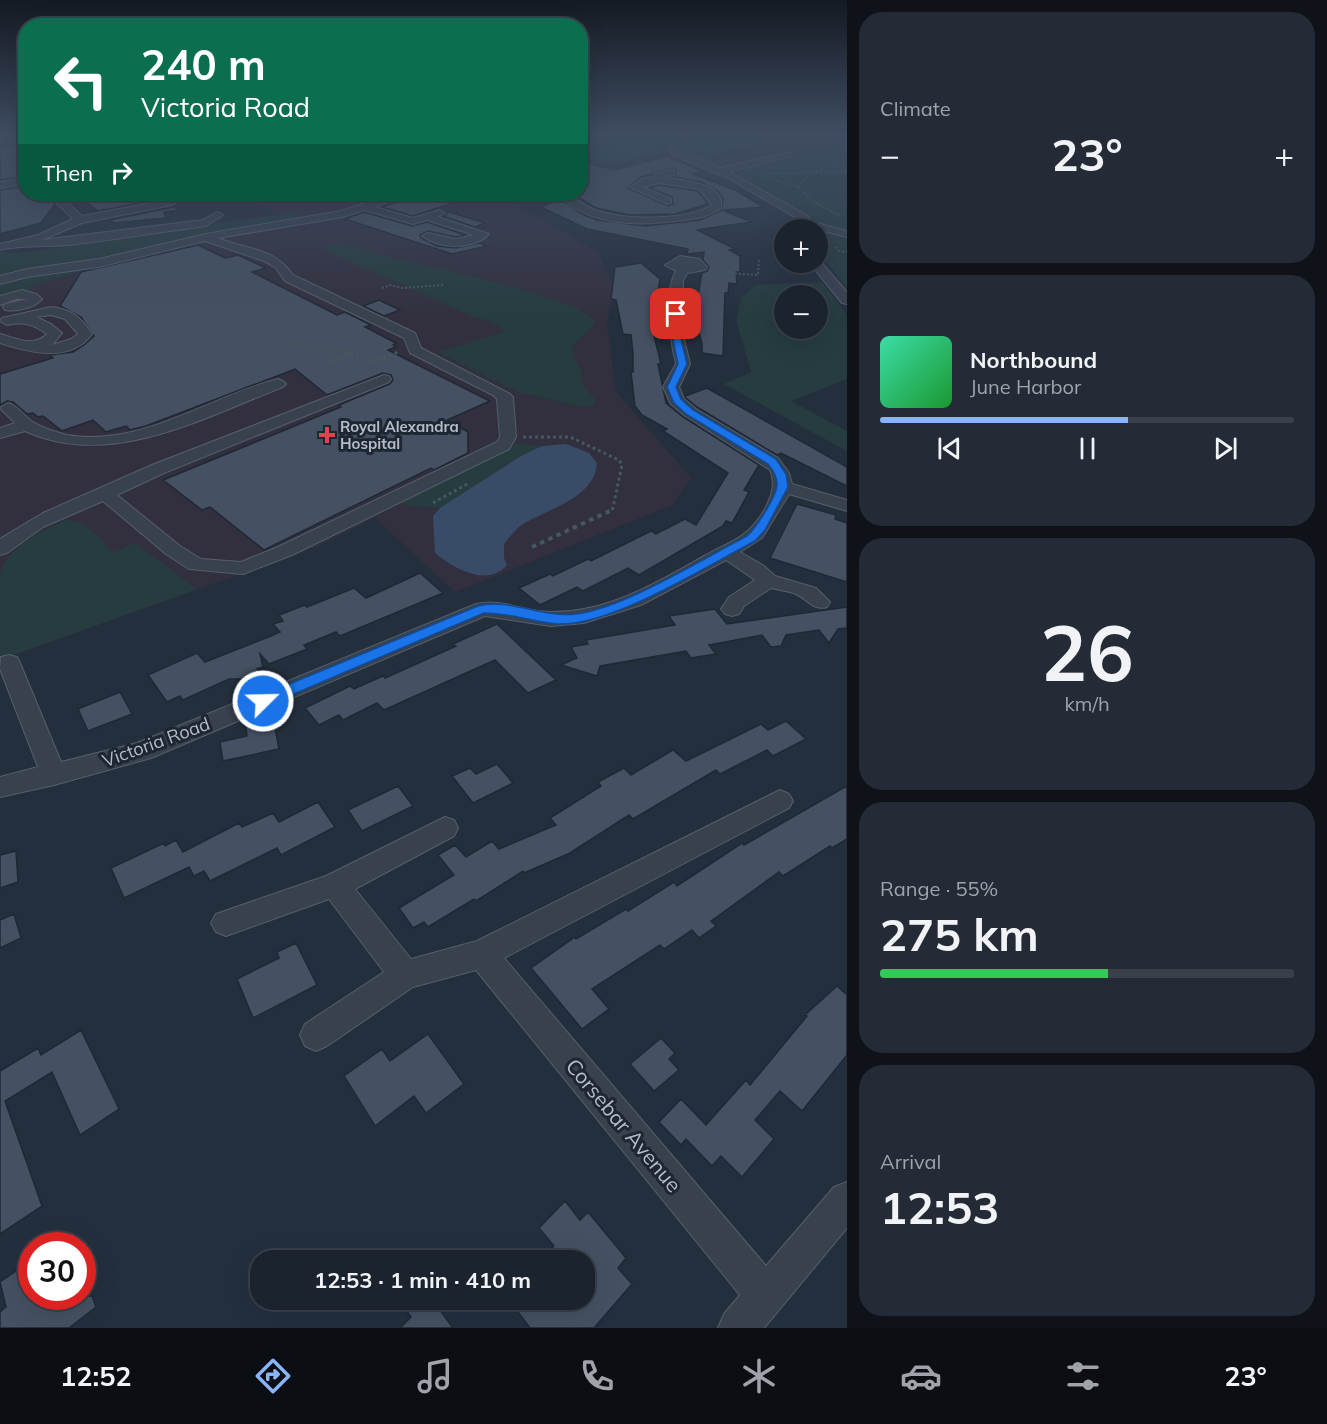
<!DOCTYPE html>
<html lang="en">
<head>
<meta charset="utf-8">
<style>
  body { margin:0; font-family:Mulish,sans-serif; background:#242b36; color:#f1f3f6; height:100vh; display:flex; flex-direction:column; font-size:22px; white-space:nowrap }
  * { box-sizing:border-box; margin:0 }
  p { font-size:20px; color:#a0a4aa }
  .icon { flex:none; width:33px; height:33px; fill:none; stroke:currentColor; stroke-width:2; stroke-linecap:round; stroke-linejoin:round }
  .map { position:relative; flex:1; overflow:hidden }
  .panel { display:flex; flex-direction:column; gap:12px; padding:12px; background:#0f1319; width:480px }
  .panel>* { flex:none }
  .banner { position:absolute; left:18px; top:18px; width:570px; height:183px; border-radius:24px; box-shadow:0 6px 24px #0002,0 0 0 2px #39404a; background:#0b6e4f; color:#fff; overflow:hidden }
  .buttons { position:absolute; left:774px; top:219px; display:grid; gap:12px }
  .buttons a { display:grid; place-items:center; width:54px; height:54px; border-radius:50%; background:#1b232e; box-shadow:0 6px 24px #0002,0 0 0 2px #39404a; font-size:30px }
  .speed { position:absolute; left:18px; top:1232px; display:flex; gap:12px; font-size:30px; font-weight:700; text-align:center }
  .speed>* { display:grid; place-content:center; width:78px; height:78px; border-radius:50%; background:#1b232e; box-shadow:0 6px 24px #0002,0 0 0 2px #39404a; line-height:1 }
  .speed .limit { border:9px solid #d22; background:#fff; color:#111 }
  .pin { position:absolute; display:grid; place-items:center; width:51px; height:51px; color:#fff; margin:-26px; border-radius:12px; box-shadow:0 3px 9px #0006 }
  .me { position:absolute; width:66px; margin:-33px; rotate:67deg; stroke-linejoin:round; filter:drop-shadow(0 0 4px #0008) }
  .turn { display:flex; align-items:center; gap:21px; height:126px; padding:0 24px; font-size:27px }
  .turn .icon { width:78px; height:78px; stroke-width:2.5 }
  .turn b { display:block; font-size:42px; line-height:51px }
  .then { display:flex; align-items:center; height:57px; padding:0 24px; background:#0003; gap:12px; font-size:22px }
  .big { font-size:45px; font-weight:700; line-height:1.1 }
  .panel .widget { flex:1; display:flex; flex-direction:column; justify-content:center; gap:9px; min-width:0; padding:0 21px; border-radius:24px; background:#242b36 }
  .panel .dial { align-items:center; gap:0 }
  .dial b { font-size:78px; line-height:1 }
  .song { display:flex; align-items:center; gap:18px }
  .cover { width:72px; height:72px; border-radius:9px; background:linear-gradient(135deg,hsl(160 70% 55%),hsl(130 70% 35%)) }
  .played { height:6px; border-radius:3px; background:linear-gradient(90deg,#8ab4f8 60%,#39404a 60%) }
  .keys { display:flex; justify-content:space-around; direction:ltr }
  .heat { display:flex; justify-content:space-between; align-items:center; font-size:33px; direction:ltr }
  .charge { height:9px; border-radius:4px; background:linear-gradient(90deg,#34c759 55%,#39404a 0) }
  .trip { position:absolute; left:250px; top:1250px; width:345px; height:60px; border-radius:24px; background:#1b232e; box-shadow:0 6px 24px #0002,0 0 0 2px #39404a; font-weight:700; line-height:60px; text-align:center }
  .tabs { display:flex; height:96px; justify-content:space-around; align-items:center; background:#0b0e12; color:#a0a4aa }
  .tabs .icon { width:42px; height:42px }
  .tabs .selected { color:#8ab4f8 }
  .tabs b { font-size:27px; color:#f1f3f6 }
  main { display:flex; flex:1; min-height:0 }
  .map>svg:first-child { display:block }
  .medical { fill:#32303f }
  .green { fill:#263c3f; fill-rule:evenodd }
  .water { fill:#394c67 }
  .building { fill:#455162; stroke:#1f2835; stroke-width:1.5 }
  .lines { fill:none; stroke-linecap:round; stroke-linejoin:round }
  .minor-casing { stroke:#565f6c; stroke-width:2 }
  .path-far3 { stroke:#44595c; stroke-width:1.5; stroke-dasharray:2 2; stroke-linecap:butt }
  .path-far2 { stroke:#44595c; stroke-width:2; stroke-dasharray:2 2; stroke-linecap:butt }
  .path-far1 { stroke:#44595c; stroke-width:3; stroke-dasharray:3 3; stroke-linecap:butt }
  .path { stroke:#44595c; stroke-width:4; stroke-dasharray:4.5 4.5; stroke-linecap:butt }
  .minor { fill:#38414e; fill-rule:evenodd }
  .route { fill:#1a73e8; stroke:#114b97; stroke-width:1.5 }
  .health-dot { fill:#e0444e; stroke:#1d2633; stroke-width:2 }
  .labels { text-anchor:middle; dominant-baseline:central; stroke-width:6; stroke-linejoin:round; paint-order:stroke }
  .far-poi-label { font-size:15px; font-weight:bold; fill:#b4bcc9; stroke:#1d2633; text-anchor:start }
  .street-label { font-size:18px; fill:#b4bcc9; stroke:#1d2633 }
  .near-street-label { font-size:21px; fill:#b4bcc9; stroke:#1d2633 }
</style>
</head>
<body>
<main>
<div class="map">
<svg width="847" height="1328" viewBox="0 0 847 1328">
  <rect width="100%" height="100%" fill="#242f3e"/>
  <!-- medical -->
  <path class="medical" d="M228,194H503L523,209L597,252L614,286L607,324L616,392L691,478L672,505L455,592L375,518L314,548L0,660V252L24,253L279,214Z"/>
  <!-- green -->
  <path class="green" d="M601,134H680L682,136L657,152L613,165L581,157V143L604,136Z
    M697,134H719L762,142L708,157L729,165C714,168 692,158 680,149L698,137Z
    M847,144V231L815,221L732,172Z
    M292,213L304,218L183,238L94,261L0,277V252L24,253Z
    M833,233L847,238V288L818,251V237Z
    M336,244C357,246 377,254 398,259C429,267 586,299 596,323L572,346L573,353L581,371L582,382L596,401L593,405L583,407L518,392L441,354L438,352L506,331L488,321L474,317L320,248Z
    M105,264L29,286L31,288L28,291L0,298V282L20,276Z
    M822,282L847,315V379L791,401L847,431V451L724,384L751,372L736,320L741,298L755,285ZM784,296H818V328H784Z
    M516,443L542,446L503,467L471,490L440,508L408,506L397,500Z
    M67,520C88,522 99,537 113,552L135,543L197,589L0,660C0,634 0,601 0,575C4,550 45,528 67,520Z"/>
  <!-- water -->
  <path class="water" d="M566,444L589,453L597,463C595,499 546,509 520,526C514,531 509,538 504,544V558L507,565C488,588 453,568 435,553L433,516L440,508L521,456L542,446Z"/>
  <!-- building -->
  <path class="building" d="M26,143V176L0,180V147Z
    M668,156L704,172L693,174L735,190L764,207L723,210L751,222L697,230L735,249L729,250L740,256V272H736L737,284L729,283L728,293H725L723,356L702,353V343L695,321L696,295H698L702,273L707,271L709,267L703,260L704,252L687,254L688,249L587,229L541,207L560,199L582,214L597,220L645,226L700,220L722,210L723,199L718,191L701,182L675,177L676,170L672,168L641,177L628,188L668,206L673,204L672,197L650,188L658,185L698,191L708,204L675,214L630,215L596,208L573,194H580V161L614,170Z
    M26,186V194H45L55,204L41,223L0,234V190Z
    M75,194H153L161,199L98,211Z
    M421,194H473L474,196L413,216L382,207Z
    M174,207L178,210L164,212L166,218L114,223L110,220Z
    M446,211L485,223L475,227L443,216L447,214Z
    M364,212L412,226L427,222L465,235L456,237L428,231L420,235L421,238L437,246L456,248L480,243L487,246L452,254L345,219Z
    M198,245L225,258L238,255L266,268L252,272L337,315L345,312L371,325L365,327L396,343L393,345L396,347L388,350L490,401L447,420L468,432V453L434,470L431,468L264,550L210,507L202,510L163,480L341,407L339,405L390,384L393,380L391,375L383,373L327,395L295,369L146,426L130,430L126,426L106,432L93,420L62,431L43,416L38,417L33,413L27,414L13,402L7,401L0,405V374L53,358L50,355L73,352L84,345L94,336L81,317L60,306L81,272Z
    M641,263L660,279L652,327L661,364H658L666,403L683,417L759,465L744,490L749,492L732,523L726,521L723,526L639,575L628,568L583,591L577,587L540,605L519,588L550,574L553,576L588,559L591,561L651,531L656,534L685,519L696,525L728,473L663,431L667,429L642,415L635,406L631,372H633V353L631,335L623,334L616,300L611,299L615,267Z
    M379,300L400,310L384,316L363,306Z
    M707,388L847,467V486L781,453L777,455L697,407L686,398L685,396Z
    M797,504L836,515L835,519L847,523V582L770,558Z
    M420,573L443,593L340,636L336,632L304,645L307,649L269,664L260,654L263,667L257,669L259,672L243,679H229L183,700L180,696L167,702L148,675L197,653L205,662L271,636L280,632L273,624L283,621L279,615L305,605L307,607L354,588L366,598Z
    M847,607V628L838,629L829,643L819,630L786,635L781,646L771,647L762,635L709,645L716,654L691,658L686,651L600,666L597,676L561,665L577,658L571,647L588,644L586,640L675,625L669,616L715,609L727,624Z
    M497,624L556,680L528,693L495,660L384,710L377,703L343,720L339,715L319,725L305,708L350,686L354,689L383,676L385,678L456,646L453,644Z
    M120,692L132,714L88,731L78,709Z
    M273,717L279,749L223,761L220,742L247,736L245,722Z
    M786,721L806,739L773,756L767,750L720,774L716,770L633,819L629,815L570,853L524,873L523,871L476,901L474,899L428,927L424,922L413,928L399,908L454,875L438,855L455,845L466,857L492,841L499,849L556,825L550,818L601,786L598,782L624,768L631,775L673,750L686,761L761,724L768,730Z
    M497,764L513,783L473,803L452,776L470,768L476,774Z
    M398,786L413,806L362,831L348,810Z
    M847,786V839L832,848L830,846L783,876L779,872L711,921L716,926L699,938L692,930L664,949L660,945L592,989L609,1009L582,1029L531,968L575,937L576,939L626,909L628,911L674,882L677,886L742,843L744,845Z
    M318,802L335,827L281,855L277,848L210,881L204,871L194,876L189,867L124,898L111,868L164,843L165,846L176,840L183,852L239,823L242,827L273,813L279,822Z
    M16,851L18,882L0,888V855Z
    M14,914L21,938L0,948V920Z
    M296,943L317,985L253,1018L237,979L279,958L277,952Z
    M837,986L847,995V1055L802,1111L780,1091L755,1120L774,1139L742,1177L721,1156L712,1166L686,1139L681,1145L659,1122L681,1099L706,1125L746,1080L750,1085L807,1016L805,1015Z
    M81,1030L119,1109L80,1135L52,1072L5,1101L42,1206L0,1234V1071L38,1048L41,1055Z
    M428,1034L464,1084L426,1113L414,1096L375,1126L344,1076L382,1049L390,1061Z
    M661,1038L675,1053L669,1059L679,1070L654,1091L630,1064Z
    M565,1201L580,1220L588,1212L626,1258L618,1268L632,1284L594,1328H530L508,1299H585V1260H541L554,1246L539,1228Z
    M32,1260V1296H92L96,1307L69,1328H0V1312L6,1307L0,1282Z
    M398,1299H432L453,1328H400L411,1317Z"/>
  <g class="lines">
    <defs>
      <path id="minor" d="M26,134V140L0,143V137Z
        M590,134L601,135L580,141V136Z
        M684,134H692L693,137L679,149V151L720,168L791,152V156L729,172L806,215L813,222L847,231V237L805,226L798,219L728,178L672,155L670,148L684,136Z
        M671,170L674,171V175L663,178C680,180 726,182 721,208C708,218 692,219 676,221C637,226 587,226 558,194H569C580,203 591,210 606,213C631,220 689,220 712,205L699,189L658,183L643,187L671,199V203L667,204L630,187L642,179L653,177L655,174Z
        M26,178V184L0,188V182Z
        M47,194H58L82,216L172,199L177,202L172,205L82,223L42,240L203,220L218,212L223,215L206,226C160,232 114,240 68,245C45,247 22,245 0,250V244L38,235L73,219Z
        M276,194H294L263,202L258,199Z
        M381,194H392L397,198L375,207L413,218L440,210L445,213L438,217L489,234C474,250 439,249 422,236L428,233L456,239L474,235L427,220L413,224L364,210L343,217L218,238C249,251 272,246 293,275L415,333L421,348L510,394L513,397L516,437L509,449L292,555L243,574L189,569L166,554L103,501L43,527L7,553L0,555V539L43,513L152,465L384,375L389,376L391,379L389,382L164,473L117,495L180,546L201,559L241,562L278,547L497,442L500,437L497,399L493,395L410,353L404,338L285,281L275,267L264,261L205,241L99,267L27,277L0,284V276L27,269L99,259L206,234L341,211L384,197Z
        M680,256L699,259L707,267L705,270L687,273L683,281V335L690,364L679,387L684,399L696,409L778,458L789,473L792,484L847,500V511L789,494L762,538L740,552L764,566L775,576L816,588L830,602L827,607C813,611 809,600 796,594C788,591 780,590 771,588L744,606L739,614L732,616L725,614L721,609L729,597L755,580L726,560L641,605L584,623L551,626L485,616L151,758L54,785L0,797V777L38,767L0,669L1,657L9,655L17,657L20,663L61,762L137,743L476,604C496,599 518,608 538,611C553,613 569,612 584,609C628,601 670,575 708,554C720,547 734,542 744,534C761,521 780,490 770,470L684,415L671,404L663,387L676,364C670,338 663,295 676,271L665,265Z
        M818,259L847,292V304L842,303L809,262H818Z
        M22,290L36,294L42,299C34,308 17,312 5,310L3,307L5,304L27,299H16L0,305V296Z
        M51,307C71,309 81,317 92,334C71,364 28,352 0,343V334C16,338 33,348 47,334C34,325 23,321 7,325L0,321L2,318ZM51,315L65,319L78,334L71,339L52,345L62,333L51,324L36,317Z
        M278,379L283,381L286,384L283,387C202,418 111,470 25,431L0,438V428L15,423L0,408L8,403C19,406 24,417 33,422C43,428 56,432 67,435C141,448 210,396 278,379Z
        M780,790L789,794L793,801L789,808L504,958L766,1266L834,1187L847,1182V1228L764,1328H718L724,1314L740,1295L476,970L413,987L327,1046L316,1051L305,1046L300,1035L305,1024L384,972L329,899L226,936L216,932L211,923L216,914L326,876L445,817L454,820L458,828L454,836L355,889L411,959L477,941Z"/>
    </defs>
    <!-- minor casing -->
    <use href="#minor" class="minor-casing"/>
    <!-- path-far3 -->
    <path class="path-far3" d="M840,162V168L847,176
      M816,171L847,160
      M768,174L847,171
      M760,175L798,187L814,202L841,216
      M798,187L809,174
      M330,194H352"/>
    <!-- path-far2 -->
    <path class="path-far2" d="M836,247L839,251L847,252
      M715,272L758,275L759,258
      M382,288L390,285L402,288L444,285
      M282,339C292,341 300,347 310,349C325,353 328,344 348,353"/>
    <!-- path-far1 -->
    <path class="path-far1" d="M345,351L371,363L398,352
      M329,362L353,354
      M523,437H570L619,460L622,465L612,512
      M433,503L469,483"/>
    <!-- path -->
    <path class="path" d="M532,547L612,510"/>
    <!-- minor -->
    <use href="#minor" class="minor"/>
  </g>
  <!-- sky -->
  <linearGradient id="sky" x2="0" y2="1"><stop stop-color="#141a22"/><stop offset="0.42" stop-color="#3f4d63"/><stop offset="1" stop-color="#3f4d63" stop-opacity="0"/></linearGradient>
  <rect width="847" height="320" fill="url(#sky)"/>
  <!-- route -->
  <path class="route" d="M676,312L680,314V335L687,364L676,387L681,399L693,410L776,459L786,474L788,487L765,530L755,541C707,566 610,627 557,624C533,622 510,613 484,613L268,705H258L256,701L258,697L478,606C509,598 543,618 575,614C623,609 702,559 747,536C756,528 776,497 777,486C778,477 773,470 768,464L686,414L674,403L667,387L678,364L672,335V314Z"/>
  <!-- markers -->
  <path class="health-dot" d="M324 426h6v6h6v6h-6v6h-6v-6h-6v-6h6z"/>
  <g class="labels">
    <!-- far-poi labels -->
    <g class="far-poi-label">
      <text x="340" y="426">Royal Alexandra<tspan x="340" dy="17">Hospital</tspan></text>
    </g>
    <!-- street labels -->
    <g class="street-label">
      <text transform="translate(156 742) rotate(-20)">Victoria Road</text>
    </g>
    <!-- near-street labels -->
    <g class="near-street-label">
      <text transform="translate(624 1125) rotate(50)">Corsebar Avenue</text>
    </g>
  </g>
</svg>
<div class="buttons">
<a>+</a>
<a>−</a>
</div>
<div class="speed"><div class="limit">30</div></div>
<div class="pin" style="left:676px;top:314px;background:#d93025"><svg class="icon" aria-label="arrive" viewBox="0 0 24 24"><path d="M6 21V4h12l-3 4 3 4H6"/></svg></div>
<svg class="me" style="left:263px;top:701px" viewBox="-20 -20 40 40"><circle r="17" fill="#1a73e8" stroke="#fff" stroke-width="3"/><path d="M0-11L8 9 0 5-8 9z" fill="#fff"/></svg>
<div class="trip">12:53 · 1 min · 410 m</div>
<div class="banner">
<div class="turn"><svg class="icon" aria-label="left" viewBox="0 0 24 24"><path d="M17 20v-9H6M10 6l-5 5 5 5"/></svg><div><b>240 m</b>Victoria Road</div></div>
<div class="then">Then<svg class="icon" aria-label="right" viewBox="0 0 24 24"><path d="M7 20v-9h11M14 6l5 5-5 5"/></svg></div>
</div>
</div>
<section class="panel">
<div class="widget"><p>Climate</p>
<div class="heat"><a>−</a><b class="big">23°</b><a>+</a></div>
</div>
<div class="widget">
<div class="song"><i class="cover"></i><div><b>Northbound</b><p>June Harbor</p></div></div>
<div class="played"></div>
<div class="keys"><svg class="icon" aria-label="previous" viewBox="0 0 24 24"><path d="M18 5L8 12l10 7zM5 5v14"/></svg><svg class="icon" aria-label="pause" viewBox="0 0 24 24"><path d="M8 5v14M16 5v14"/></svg><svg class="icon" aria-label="next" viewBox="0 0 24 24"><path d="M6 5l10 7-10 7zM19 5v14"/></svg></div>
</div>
<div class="widget dial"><b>26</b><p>km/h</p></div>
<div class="widget"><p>Range · 55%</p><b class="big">275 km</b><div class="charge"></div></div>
<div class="widget"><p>Arrival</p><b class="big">12:53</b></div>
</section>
</main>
<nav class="tabs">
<b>12:52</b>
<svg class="icon selected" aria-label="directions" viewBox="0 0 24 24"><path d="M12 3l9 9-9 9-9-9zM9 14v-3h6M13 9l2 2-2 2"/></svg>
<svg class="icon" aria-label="music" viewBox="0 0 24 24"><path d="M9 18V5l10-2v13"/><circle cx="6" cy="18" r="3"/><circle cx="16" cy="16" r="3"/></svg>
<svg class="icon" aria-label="phone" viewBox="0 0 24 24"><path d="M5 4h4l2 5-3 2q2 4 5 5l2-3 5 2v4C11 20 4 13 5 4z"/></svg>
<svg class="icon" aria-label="climate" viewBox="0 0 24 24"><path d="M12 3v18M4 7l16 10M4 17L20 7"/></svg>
<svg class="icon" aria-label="car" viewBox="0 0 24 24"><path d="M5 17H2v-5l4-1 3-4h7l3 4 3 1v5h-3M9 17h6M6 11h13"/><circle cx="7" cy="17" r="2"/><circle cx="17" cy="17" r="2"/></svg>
<svg class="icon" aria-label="filters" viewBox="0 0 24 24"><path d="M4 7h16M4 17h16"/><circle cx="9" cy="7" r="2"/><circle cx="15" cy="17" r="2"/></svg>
<b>23°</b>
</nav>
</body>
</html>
